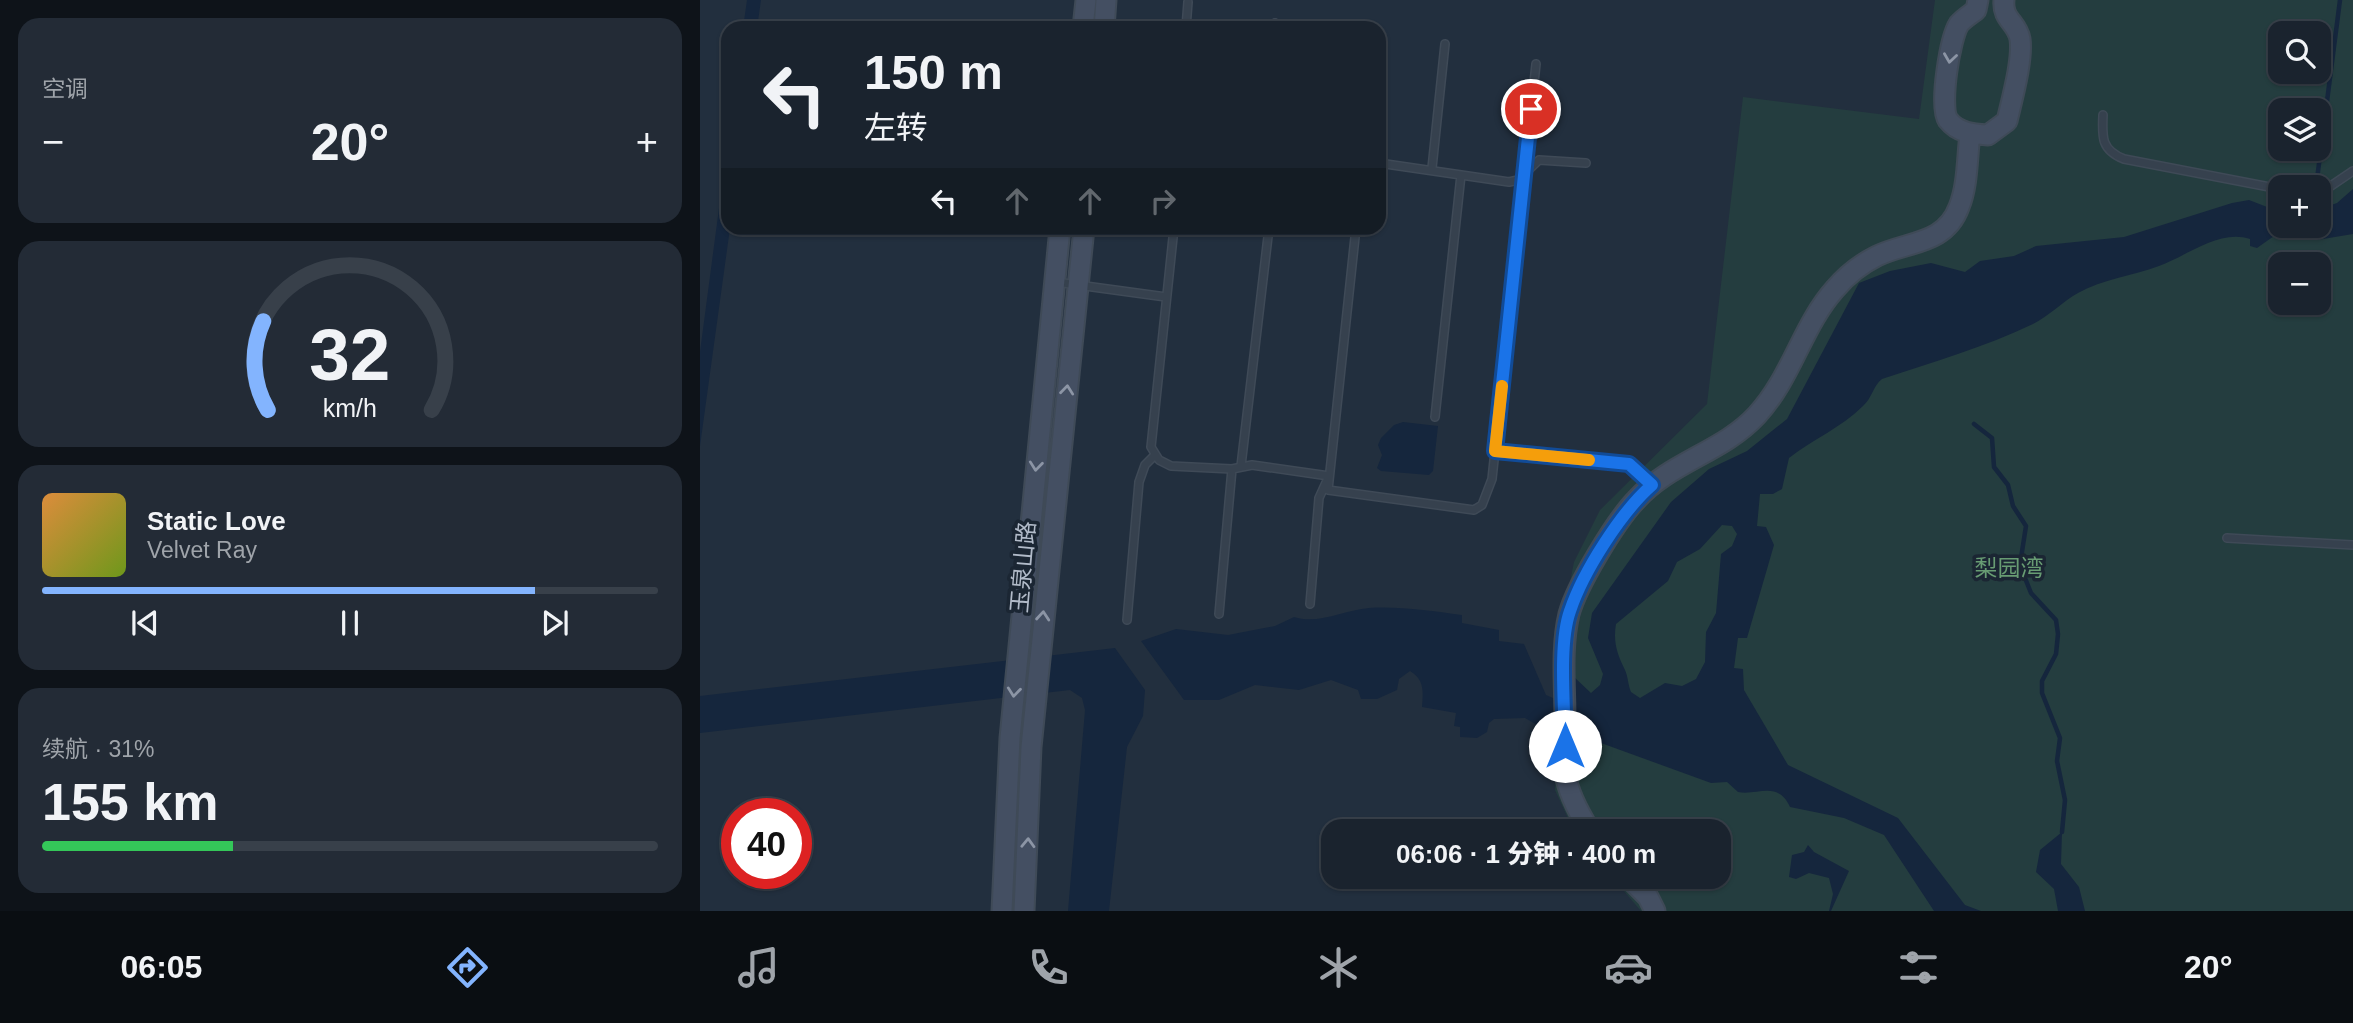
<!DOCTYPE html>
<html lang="zh">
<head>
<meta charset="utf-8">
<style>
  body { margin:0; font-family:Arial,"Noto Sans SC",sans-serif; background:#232b36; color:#f1f3f6; height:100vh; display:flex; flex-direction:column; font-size:26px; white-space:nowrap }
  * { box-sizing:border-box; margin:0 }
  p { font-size:23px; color:#9fa4aa }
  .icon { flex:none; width:38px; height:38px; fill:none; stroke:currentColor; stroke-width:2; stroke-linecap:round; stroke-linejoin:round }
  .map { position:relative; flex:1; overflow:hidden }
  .details { display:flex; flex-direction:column; gap:18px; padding:18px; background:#0e1319; width:700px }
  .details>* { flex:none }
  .top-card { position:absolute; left:21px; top:21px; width:665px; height:214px; border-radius:21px; box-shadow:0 2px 5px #0004,0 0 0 2px #38404a; background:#1a232e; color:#f1f3f6; overflow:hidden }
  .controls { position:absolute; left:1568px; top:21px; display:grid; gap:14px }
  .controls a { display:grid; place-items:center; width:63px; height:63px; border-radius:14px; background:#1a232e; box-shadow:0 2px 5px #0004,0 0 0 2px #38404a; font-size:35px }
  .speed { position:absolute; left:21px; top:798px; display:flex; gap:14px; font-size:35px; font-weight:700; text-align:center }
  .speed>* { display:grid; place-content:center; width:91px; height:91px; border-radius:50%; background:#1a232e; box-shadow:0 2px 5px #0004,0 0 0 2px #38404a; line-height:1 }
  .speed .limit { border:10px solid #d22; background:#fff; color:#111 }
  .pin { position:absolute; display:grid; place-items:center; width:60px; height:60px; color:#fff; margin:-30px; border:4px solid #fff; border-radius:50%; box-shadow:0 2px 7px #0007 }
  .me { position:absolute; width:77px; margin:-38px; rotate:0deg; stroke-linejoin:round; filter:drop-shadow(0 0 5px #0008) }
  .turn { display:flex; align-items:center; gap:24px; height:147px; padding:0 28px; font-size:32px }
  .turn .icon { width:91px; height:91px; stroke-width:2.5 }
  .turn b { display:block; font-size:49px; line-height:60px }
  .lanes { display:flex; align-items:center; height:66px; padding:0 28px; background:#0003; justify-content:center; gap:35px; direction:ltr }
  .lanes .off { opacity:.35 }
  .big { font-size:52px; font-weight:800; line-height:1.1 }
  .details .tile { flex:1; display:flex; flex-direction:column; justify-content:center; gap:10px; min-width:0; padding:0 24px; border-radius:21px; background:#232b36 }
  .details .dial { align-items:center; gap:0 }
  .dial svg { height:182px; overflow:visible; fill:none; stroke:#38404a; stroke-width:7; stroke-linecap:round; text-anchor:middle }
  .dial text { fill:#f1f3f6; stroke:none }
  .song { display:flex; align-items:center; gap:21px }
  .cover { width:84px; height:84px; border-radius:10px; background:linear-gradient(135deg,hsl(30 70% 55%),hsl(80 70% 35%)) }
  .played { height:7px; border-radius:4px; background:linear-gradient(90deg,#83b4fe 80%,#38404a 80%) }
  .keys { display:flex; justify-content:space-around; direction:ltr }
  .heat { display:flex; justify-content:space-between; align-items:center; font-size:38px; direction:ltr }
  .charge { height:10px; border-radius:5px; background:linear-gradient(90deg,#34c759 31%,#38404a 0) }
  .trip { position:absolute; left:621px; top:819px; width:410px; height:70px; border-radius:21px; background:#1a232e; box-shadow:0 2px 5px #0004,0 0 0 2px #38404a; font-weight:800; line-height:70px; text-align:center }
  .tab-bar { display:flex; height:112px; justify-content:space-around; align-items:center; background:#0a0e12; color:#9fa4aa }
  .tab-bar .icon { width:49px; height:49px }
  .tab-bar .selected { color:#83b4fe }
  .tab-bar b { font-size:32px; color:#f1f3f6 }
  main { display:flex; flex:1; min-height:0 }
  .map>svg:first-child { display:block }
  .green { fill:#243d3f; fill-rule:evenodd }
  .water { fill:#15263d; fill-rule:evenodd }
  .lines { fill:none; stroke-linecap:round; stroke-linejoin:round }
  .stream { stroke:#15263d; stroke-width:4.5 }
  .lane-casing { stroke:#3f4a57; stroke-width:10 }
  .secondary-casing { stroke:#3f4a57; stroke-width:23 }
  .lane { stroke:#36414e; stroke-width:7 }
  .secondary { stroke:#444f62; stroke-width:19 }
  .oneway { stroke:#8c95a5 }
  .route-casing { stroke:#114b97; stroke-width:18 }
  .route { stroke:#1a73e8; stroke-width:12 }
  .slow { stroke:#f59e0b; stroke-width:12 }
  .labels { text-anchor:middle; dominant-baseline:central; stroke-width:7; stroke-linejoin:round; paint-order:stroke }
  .street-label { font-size:23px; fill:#b2bbc9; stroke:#1b2633 }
  .park-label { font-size:23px; fill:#689c73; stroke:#1b2633 }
</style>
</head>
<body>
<main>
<section class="details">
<div class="tile"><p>空调</p>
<div class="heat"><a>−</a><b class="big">20°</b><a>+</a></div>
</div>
<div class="tile dial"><svg viewBox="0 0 100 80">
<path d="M14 69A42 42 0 1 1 86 69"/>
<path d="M14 69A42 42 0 0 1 12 30" stroke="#83b4fe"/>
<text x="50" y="56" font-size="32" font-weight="700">32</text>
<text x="50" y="72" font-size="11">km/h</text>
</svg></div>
<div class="tile">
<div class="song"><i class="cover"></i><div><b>Static Love</b><p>Velvet Ray</p></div></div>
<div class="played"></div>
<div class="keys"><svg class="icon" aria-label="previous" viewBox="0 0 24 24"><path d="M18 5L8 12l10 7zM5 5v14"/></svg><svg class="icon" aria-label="pause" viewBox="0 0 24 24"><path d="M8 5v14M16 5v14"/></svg><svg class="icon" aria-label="next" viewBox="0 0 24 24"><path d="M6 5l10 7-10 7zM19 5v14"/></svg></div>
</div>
<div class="tile"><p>续航 · 31%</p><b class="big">155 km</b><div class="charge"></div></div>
</section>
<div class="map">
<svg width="1653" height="911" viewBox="0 0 1653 911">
  <rect width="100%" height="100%" fill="#222f3e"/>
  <!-- green -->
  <path class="green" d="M1235,0H1653V911H941L912,877H1018V831H874L855,790L861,627L874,562L900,510L1007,404L1043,97L1219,119ZM1580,33H1619V72H1580ZM1580,110H1619V149H1580ZM1580,187H1619V226H1580ZM1580,264H1619V303H1580Z"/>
  <!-- water -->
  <path class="water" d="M47,0H61L57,28H43Z
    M28,140L30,228L0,446V352Z
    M1653,189V234L1617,240L1574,236L1557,248L1550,246V239C1519,229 1487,256 1459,266C1432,276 1403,279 1378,293C1362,302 1349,316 1333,324C1285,347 1233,362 1182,379C1173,386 1172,398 1163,406C1141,428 1113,439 1089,458L1082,489L1073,494H1060L1057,526L1066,527L1074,545L1047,638H1038L1034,668L1043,669L1044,690L1088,765L1198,818L1265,905L1281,911H1234L1184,835L1144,818L1090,807C1078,780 1057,796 1038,792L1027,782L1011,783L901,743L853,734L825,718L794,719L789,723L787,732L777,738L760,737V727L754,726L756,713L722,707C723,692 725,680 710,671L699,679L697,690L677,699H661L658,690L631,680L599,690L555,685L519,700H484L441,641L476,629L528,635L575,626L594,617C618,625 644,610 669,608C699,606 731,611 762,615V623L799,630V641L824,644L846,695L853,698L873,676L891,693L900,685L903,674L888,638L892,613L971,502L1009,469L1047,451L1087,419L1159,283L1190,271L1231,263L1265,272L1280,261L1314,256L1336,246L1424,237L1532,203L1549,200L1580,212V226H1619V209L1637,203ZM1022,525L1032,526L1037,534L1032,546L1021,554L1016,613L1006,632L1005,662L996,679L982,686L965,683L940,698L931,692C928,685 928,676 925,670C917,654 913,642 916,624L968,581L977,562L1000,549Z
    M703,422L738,426L733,471L729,475L681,471L677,468L682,455L678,445L681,438L694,425Z
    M415,648L445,690L443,716L427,747L409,911H368L385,710L382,698L370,690L0,733V696Z
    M1362,832L1361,864L1379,887L1385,911H1358L1354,889L1336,872L1340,850Z
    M1108,845L1114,852L1149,871L1131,911H1129L1133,894L1129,878L1109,873L1096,879L1089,877L1092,855L1104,852Z"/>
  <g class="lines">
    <!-- stream -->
    <path class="stream" d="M1616,187L1640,0
      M1274,424L1292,438L1294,467L1308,485L1313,506L1326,526L1321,558L1323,573L1331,593L1356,620L1358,634L1356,654L1342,681V693L1360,738L1357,761L1365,800L1362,832"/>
    <defs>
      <path id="lane" d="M486,28L488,2
        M575,28V23
        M1403,115C1402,137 1401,150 1424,159L1580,189
        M679,163L809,182L818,180L839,160L886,163
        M732,168L745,44
        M1619,194L1653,171
        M474,228L451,447L459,460L471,466L532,469L552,465L629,476L619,498L610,604
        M656,228L628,490L774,510L782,505L792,479L836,64
        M356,282L466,297
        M735,417L761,175
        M795,451L929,464L952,485
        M541,466L569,228
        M1527,538L1653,545
        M519,614L532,469
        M427,620L439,482L445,465L455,455"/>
      <path id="secondary" d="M1278,0L1276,10C1271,14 1263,19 1259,24C1250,38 1239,106 1248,120C1258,133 1273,134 1288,135L1307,121C1312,99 1323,60 1320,39C1317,22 1302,20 1304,0
        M383,28L386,0
        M404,28L406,0
        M890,831C880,815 868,793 865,773C863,756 865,737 865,720C865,685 861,648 869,614C877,585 915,522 936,500C970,462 1023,452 1057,415C1092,377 1102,326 1135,289C1146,276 1161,264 1177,256C1208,241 1245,245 1259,207C1268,185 1267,157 1270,134
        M928,877L948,897L955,911
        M302,911L310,738L360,228
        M324,911L331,747L384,228"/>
    </defs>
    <!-- lane casing -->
    <use href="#lane" class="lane-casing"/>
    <!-- secondary casing -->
    <use href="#secondary" class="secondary-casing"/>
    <!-- lane -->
    <use href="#lane" class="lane"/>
    <!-- secondary -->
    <use href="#secondary" class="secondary"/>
  </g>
  <!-- one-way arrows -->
  <defs><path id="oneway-chevron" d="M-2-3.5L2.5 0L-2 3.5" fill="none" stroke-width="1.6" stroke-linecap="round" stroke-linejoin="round" transform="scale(1.75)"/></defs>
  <g class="oneway">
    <use href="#oneway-chevron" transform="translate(1250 58) rotate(98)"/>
    <use href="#oneway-chevron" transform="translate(367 390) rotate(-84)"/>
    <use href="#oneway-chevron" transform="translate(336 466) rotate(96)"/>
    <use href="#oneway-chevron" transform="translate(343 616) rotate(-85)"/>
    <use href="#oneway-chevron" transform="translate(314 692) rotate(96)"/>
    <use href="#oneway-chevron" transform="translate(328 843) rotate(-88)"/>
  </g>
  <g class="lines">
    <defs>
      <path id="route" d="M831,109L795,451L929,464L952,485C921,512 883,572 870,611C858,645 865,709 865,746"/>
    </defs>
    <!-- route casing -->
    <use href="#route" class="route-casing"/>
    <!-- route -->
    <use href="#route" class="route"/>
    <!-- slow -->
    <path class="slow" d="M802,386L795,451L889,460"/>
  </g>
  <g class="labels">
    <!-- street labels -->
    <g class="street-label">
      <text transform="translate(323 567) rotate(-85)">玉泉山路</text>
    </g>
    <!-- park labels -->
    <g class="park-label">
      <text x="1309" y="568">梨园湾</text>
    </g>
  </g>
</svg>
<div class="controls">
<a><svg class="icon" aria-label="search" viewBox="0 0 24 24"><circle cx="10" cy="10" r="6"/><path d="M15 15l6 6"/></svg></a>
<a><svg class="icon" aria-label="layers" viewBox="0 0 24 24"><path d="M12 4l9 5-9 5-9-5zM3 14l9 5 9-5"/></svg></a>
<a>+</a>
<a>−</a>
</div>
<div class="speed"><div class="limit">40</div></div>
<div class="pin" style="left:831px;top:109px;background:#d93025"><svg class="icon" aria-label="arrive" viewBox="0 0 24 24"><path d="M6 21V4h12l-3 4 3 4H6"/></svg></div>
<svg class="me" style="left:865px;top:746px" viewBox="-20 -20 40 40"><circle r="19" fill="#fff"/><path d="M0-13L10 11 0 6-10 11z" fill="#1a73e8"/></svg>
<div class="trip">06:06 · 1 分钟 · 400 m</div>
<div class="top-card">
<div class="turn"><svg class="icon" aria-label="left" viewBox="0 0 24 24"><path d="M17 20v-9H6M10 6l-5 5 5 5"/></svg><div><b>150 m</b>左转</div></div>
<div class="lanes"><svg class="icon" aria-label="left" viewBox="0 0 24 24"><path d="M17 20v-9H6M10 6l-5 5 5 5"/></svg><svg class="icon off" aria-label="ahead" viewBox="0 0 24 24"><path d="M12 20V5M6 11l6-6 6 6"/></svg><svg class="icon off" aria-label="ahead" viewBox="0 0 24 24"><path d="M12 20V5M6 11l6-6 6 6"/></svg><svg class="icon off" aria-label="right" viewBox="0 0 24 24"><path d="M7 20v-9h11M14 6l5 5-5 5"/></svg></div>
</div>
</div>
</main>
<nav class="tab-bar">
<b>06:05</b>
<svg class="icon selected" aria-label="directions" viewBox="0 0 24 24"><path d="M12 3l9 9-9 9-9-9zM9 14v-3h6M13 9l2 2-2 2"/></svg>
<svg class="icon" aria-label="music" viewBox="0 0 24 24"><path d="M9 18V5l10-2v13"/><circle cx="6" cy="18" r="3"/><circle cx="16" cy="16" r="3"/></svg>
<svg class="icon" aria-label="phone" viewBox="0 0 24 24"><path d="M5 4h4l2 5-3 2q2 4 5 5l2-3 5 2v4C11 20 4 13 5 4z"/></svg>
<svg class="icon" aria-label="climate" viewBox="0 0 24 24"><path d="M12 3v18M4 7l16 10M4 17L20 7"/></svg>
<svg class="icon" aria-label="car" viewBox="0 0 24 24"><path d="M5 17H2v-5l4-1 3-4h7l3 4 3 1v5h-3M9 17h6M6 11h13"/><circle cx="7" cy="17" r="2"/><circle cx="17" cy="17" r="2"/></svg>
<svg class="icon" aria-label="filters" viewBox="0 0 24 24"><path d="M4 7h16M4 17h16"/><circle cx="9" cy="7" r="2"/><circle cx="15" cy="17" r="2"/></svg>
<b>20°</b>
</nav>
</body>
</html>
